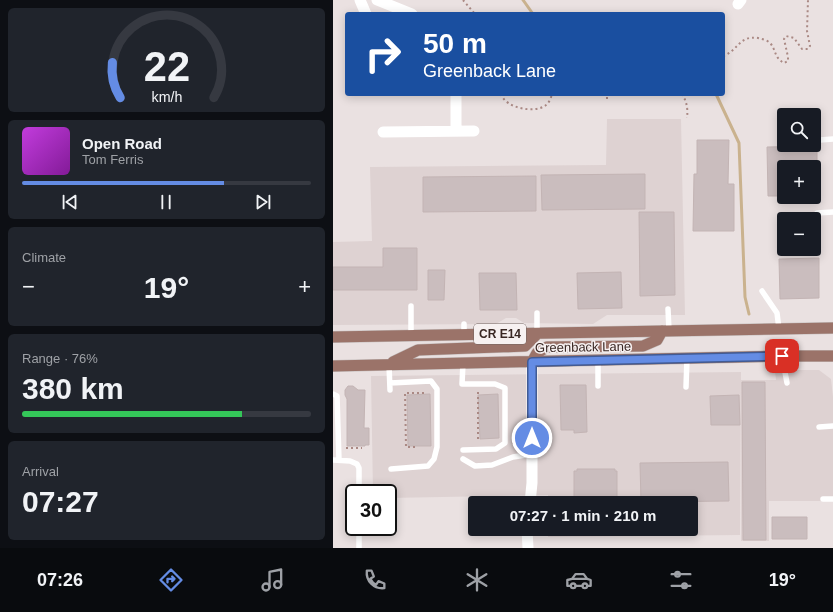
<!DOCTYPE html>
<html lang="en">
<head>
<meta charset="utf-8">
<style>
  body { margin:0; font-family:Helvetica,sans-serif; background:#20242c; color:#f1f3f6; height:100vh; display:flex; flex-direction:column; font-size:15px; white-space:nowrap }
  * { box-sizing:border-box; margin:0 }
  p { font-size:13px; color:#9ea1a6 }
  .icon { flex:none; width:22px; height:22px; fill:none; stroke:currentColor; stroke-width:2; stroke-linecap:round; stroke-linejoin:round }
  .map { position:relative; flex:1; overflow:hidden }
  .side { display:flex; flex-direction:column; gap:8px; padding:8px; background:#0d0f14; width:333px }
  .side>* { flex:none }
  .top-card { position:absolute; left:12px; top:12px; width:380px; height:84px; border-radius:4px; box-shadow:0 2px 10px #0003; background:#1a4fa0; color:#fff; overflow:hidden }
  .controls { position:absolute; left:444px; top:108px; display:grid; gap:8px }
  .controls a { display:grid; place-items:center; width:44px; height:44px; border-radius:4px; background:#171b24; box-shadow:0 2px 10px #0003; font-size:20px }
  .speed { position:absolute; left:12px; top:484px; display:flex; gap:8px; font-size:20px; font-weight:700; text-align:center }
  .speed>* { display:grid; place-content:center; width:52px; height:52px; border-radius:50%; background:#171b24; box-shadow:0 2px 10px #0003; line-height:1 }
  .speed .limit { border:2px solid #111; border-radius:6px; background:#fff; color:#111 }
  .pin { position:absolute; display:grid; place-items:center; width:34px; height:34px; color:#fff; margin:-17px; border-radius:8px; box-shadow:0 2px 6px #0006 }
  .me { position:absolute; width:44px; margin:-22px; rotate:0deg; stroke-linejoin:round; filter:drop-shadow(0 0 3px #0008) }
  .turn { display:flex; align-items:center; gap:14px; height:84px; padding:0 12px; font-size:18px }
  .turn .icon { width:52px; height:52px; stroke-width:2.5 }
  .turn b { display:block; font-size:28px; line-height:34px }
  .big { font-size:30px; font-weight:600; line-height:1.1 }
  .side .tile { flex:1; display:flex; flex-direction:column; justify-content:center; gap:6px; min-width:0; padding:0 14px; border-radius:6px; background:#20242c }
  .side .dial { align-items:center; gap:0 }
  .dial svg { height:104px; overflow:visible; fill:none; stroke:#363941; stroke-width:7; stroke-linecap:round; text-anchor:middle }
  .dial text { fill:#f1f3f6; stroke:none }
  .song { display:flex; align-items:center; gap:12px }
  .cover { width:48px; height:48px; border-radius:6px; background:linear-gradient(135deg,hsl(290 70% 55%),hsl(290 70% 35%)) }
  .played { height:4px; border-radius:2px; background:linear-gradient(90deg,#648ce4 70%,#363941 70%) }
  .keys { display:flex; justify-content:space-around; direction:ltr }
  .heat { display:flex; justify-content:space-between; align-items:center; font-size:22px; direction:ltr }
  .charge { height:6px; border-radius:3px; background:linear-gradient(90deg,#34c759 76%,#363941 0) }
  .trip { position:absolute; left:135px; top:496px; width:230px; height:40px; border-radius:4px; background:#171b24; box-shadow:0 2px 10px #0003; font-weight:600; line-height:40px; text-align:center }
  .tabs { display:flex; height:64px; justify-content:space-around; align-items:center; background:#090b0e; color:#9ea1a6 }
  .tabs .icon { width:28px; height:28px }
  .tabs .active { color:#648ce4 }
  .tabs b { font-size:18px; color:#f1f3f6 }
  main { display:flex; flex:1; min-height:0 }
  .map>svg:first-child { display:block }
  .built { fill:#ded2d2 }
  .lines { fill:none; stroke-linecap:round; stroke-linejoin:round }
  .stream { stroke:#cab28e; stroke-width:3 }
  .building { fill:#cabdbe; stroke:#c3b4b4 }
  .primary-casing { stroke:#c4bebd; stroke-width:12 }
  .path { stroke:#aa8984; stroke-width:2; stroke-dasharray:2 3; stroke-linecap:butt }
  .service { stroke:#fff; stroke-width:5.5 }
  .minor { stroke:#fff; stroke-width:11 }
  .primary { stroke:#9b7369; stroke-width:11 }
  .route-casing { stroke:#415b94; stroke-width:10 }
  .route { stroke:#648ce4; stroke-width:7 }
  .labels { text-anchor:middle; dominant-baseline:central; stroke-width:3; stroke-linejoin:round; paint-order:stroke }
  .shield { fill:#f7f1f1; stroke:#726461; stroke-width:1 }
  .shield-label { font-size:12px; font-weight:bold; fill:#392723 }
  .street-label { font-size:13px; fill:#392723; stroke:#f7f1f1 }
</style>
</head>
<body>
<main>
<section class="side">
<div class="tile dial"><svg viewBox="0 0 100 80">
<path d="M14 69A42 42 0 1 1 86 69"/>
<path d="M14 69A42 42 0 0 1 8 42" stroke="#648ce4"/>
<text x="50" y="56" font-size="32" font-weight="700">22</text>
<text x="50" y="72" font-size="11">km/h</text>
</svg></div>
<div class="tile">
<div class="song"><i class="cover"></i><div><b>Open Road</b><p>Tom Ferris</p></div></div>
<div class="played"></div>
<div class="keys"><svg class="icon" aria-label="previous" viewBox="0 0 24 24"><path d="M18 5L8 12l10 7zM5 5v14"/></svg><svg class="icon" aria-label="pause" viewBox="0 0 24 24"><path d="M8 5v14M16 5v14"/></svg><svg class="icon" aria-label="next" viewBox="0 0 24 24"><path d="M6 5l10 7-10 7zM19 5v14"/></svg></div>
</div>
<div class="tile"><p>Climate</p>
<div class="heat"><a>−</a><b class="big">19°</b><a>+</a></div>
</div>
<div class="tile"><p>Range · 76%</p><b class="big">380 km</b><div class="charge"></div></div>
<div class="tile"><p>Arrival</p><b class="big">07:27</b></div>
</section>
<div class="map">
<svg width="500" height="548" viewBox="0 0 500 548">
  <rect width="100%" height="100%" fill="#eae1e1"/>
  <!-- built -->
  <path class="built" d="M274,119H348L352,315H274L260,324L191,323L183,318H173L163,324L0,325V242L39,241L37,167L273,165Z
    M442,370H486L498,379L500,397V501H436V541H408V380H443Z
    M408,372L407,535L215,537V529H358V503H215V495L55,498V493H40L38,376Z"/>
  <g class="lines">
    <!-- stream -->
    <path class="stream" d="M190,0L200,14
      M383,94L406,143L412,297L416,314"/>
  </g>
  <!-- building -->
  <path class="building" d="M364,140H396L395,184H401V231H360L361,174H364Z
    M484,146V196H481V167H451V196H435L434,147Z
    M312,174V209L209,210L208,175Z
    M203,176V211L90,212V177Z
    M306,212H341L342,295L307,296Z
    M50,248H84V290H0V267H50Z
    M486,258V298L447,299L446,259Z
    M95,270H112L111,300H95Z
    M288,272L289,308L245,309L244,273Z
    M146,273H183L184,310H147Z
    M409,382H432L433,540H410Z
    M227,385H253L254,432L241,433V430H228Z
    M15,386H20L25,390H32L31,428H36V445H32V446H14V399L12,395V390Z
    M97,394L98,446H75L74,395Z
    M165,394L166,438L147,439L145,395Z
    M406,395L407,425H378L377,396Z
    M395,462L396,501L308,502L307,463Z
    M244,469H282V471H284V500H241V471H244Z
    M439,517H474V539H439Z"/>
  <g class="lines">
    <defs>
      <path id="primary" d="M0,337L500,328
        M60,362L85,350L192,346L204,334
        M199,362L204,353L214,347L310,346L324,340L329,331
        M0,366L449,356H500"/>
    </defs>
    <!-- primary casing -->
    <use href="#primary" class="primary-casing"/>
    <!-- path -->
    <path class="path" d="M130,0L142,14
      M390,56C405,51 406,35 425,38C429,39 434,40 437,43C443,49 441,58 451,63L455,61V57L451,39L453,36L461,38L469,49H475L477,46L474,31L475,0
      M168,94C172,108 202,114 213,105C216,103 218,98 219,94
      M349,94C354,102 355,109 354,118
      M274,99V94
      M145,392V441
      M179,443L186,442
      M82,447H73L72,393H92
      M13,448H29"/>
    <!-- service -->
    <path class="service" d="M487,140L500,139
      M484,213L500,212
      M429,291L444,313L446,329
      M78,306V336
      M335,309L336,331
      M204,334V313
      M131,335V324
      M449,356L454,383
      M265,360V386
      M56,365L57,390
      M57,383L98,381L104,389V447L101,459L95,466L58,469
      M353,387L354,358
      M0,394L4,396L6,460
      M486,427L500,426
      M130,450L163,449L172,443V388L162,384H129L130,363
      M130,459L142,466L159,465L180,457L199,454
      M0,460L17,461L24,464L26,468V493
      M490,499H500
      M26,527V548"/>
    <!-- minor -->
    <path class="minor" d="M27,0L33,14
      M44,0L79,14
      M405,4L408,0
      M123,94V131
      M50,132L141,131
      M197,503L199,483V362
      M194,529L195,548"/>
    <!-- primary -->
    <use href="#primary" class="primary"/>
  </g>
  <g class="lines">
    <defs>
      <path id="route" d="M199,438V362L449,356"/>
    </defs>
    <!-- route casing -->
    <use href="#route" class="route-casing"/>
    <!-- route -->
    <use href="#route" class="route"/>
  </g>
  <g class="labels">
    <!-- shield labels -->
    <rect class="shield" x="141" y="324" width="52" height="20" rx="3"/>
    <g class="shield-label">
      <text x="167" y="334">CR E14</text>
    </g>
    <!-- street labels -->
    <g class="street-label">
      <text transform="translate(250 347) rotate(-1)">Greenback Lane</text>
    </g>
  </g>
</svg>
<div class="controls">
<a><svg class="icon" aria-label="search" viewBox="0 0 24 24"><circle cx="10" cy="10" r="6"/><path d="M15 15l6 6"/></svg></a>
<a>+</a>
<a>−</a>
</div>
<div class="speed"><div class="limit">30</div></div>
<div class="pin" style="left:449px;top:356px;background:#d93025"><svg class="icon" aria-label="arrive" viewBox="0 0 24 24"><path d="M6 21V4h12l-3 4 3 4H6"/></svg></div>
<svg class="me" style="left:199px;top:438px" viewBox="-20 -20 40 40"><circle r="17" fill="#648ce4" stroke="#fff" stroke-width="3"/><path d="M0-11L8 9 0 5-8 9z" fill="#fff"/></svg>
<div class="trip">07:27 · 1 min · 210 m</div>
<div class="top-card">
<div class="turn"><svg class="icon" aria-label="right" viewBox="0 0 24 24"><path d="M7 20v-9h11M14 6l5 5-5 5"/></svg><div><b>50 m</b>Greenback Lane</div></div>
</div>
</div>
</main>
<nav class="tabs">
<b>07:26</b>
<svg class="icon active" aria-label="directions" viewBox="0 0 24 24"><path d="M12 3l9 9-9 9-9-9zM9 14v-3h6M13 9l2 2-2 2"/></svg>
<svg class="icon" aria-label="music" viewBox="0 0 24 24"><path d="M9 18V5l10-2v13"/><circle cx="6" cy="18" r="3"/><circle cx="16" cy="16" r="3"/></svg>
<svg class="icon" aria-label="phone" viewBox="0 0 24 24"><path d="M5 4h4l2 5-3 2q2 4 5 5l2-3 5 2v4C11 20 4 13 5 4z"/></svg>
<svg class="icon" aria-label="climate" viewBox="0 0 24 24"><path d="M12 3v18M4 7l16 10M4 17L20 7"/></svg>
<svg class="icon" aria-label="car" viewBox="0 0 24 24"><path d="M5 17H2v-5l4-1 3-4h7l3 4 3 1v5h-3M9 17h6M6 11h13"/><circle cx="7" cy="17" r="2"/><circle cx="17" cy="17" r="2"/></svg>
<svg class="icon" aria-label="filters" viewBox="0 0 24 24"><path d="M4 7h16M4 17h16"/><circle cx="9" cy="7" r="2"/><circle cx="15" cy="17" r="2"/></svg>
<b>19°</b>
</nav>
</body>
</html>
